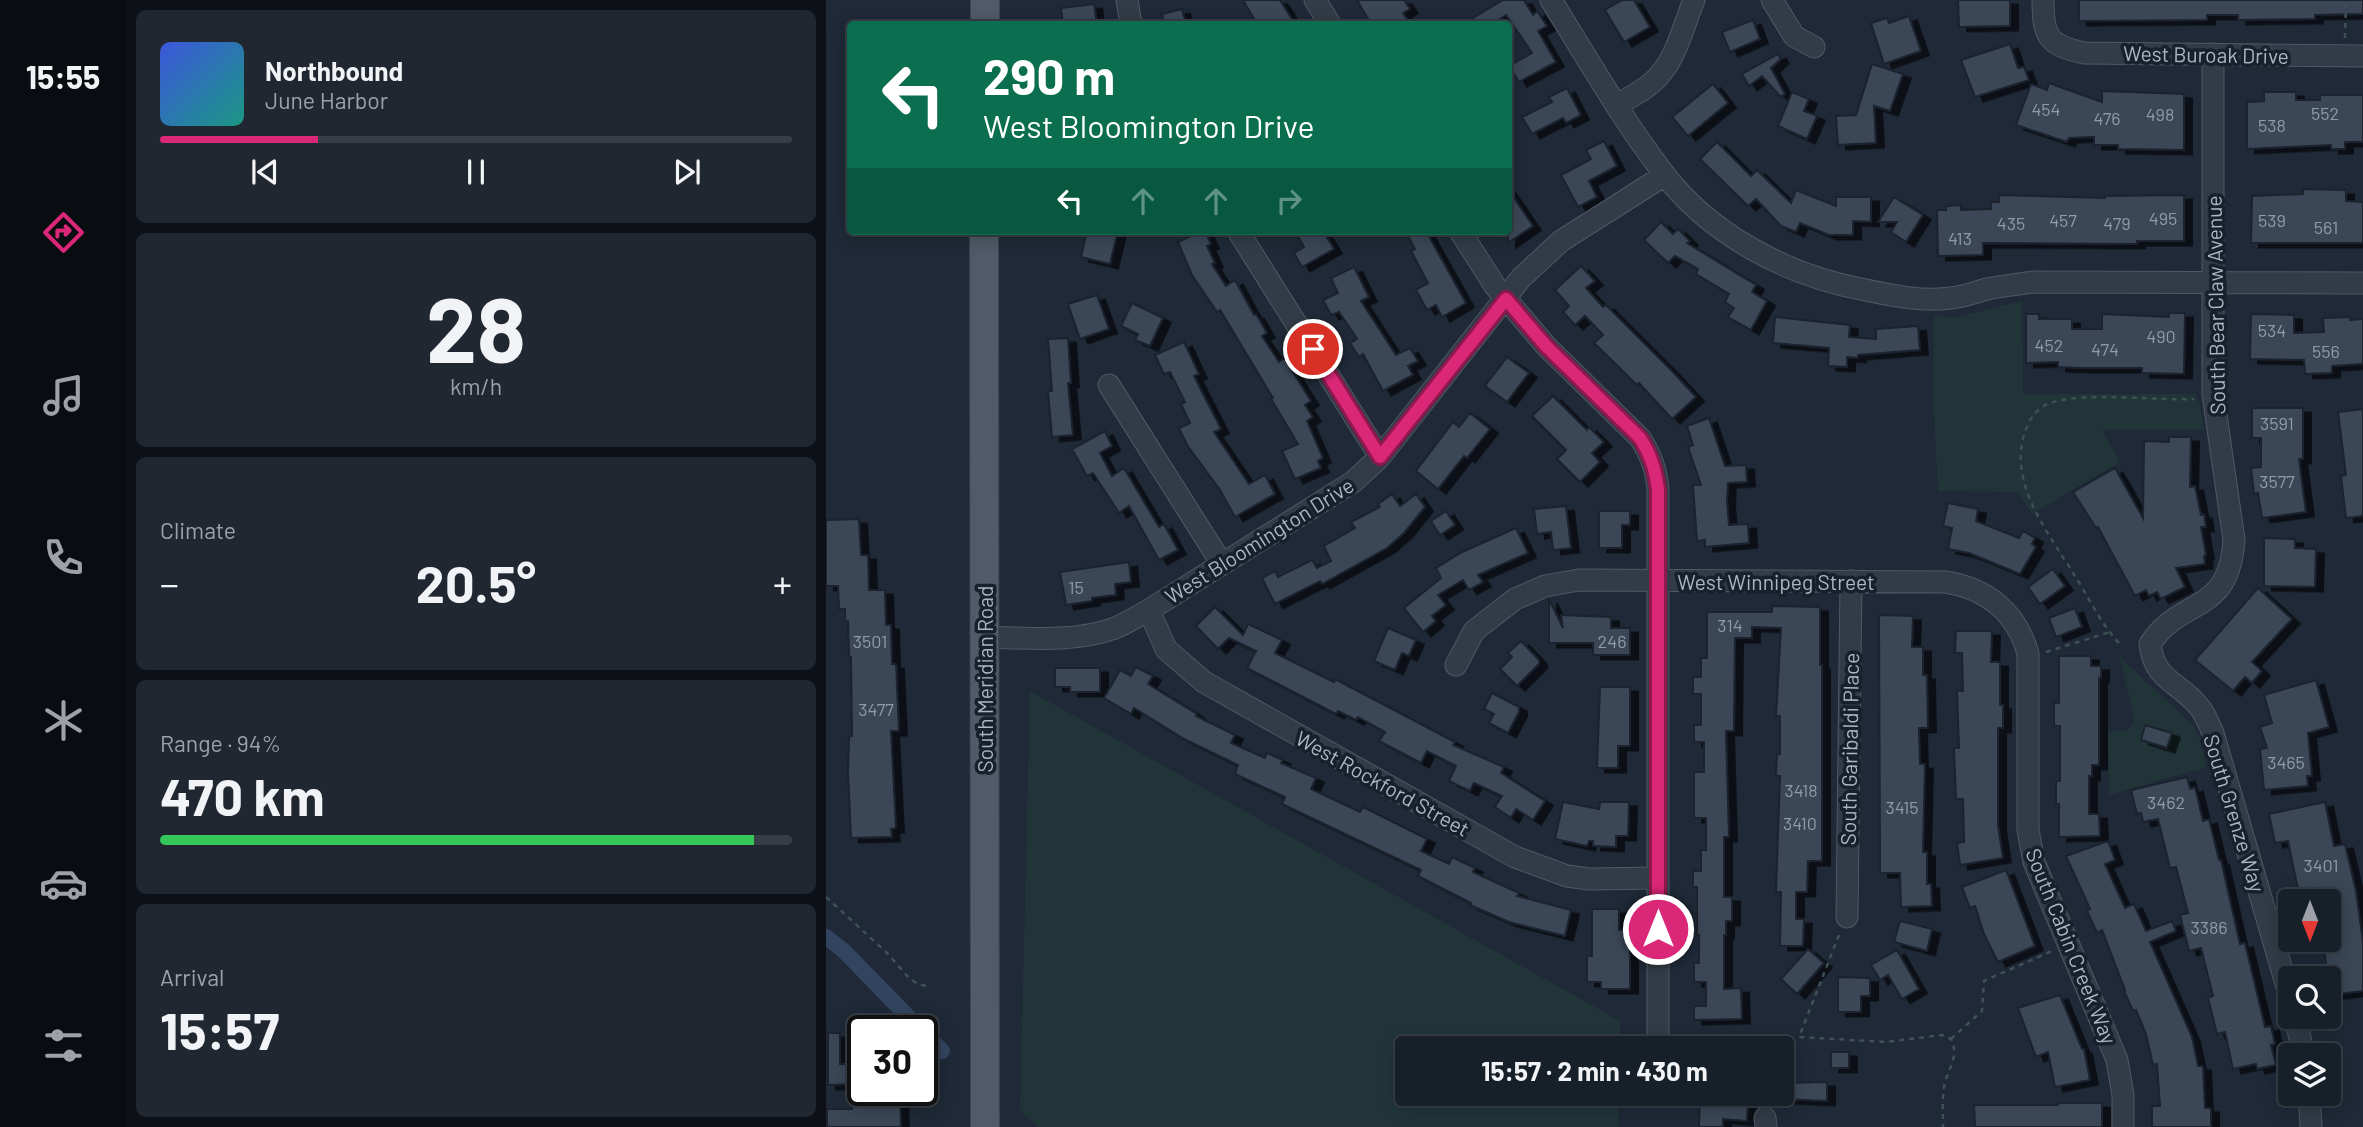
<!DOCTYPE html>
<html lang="en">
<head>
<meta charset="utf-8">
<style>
  body { margin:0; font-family:Barlow,sans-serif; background:#202731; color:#f1f3f6; height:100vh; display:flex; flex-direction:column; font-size:26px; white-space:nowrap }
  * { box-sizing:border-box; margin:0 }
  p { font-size:23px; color:#9ea2a8 }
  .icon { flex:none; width:38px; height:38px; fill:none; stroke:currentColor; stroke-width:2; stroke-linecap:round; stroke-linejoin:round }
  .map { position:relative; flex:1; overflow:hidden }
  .side { display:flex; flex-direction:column; gap:10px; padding:10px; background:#0d1117; width:700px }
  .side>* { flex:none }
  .top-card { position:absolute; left:21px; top:21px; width:665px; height:214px; border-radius:7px; box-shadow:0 4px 18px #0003,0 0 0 2px #363d46; background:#0b6e4f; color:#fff; overflow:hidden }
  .needle { width:46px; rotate:180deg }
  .controls { position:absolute; left:1452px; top:889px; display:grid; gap:14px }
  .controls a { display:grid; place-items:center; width:63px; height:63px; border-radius:7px; background:#171f29; box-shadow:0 4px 18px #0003,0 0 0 2px #363d46; font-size:35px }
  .speed { position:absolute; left:21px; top:1015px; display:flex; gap:14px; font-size:35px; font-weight:700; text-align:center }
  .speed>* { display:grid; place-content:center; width:91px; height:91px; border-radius:50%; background:#171f29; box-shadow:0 4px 18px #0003,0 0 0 2px #363d46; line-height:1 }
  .speed .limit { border:4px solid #111; border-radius:10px; background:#fff; color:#111 }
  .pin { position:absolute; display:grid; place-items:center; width:60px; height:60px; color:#fff; margin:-30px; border:4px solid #fff; border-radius:50%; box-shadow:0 2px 7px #0007 }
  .me { position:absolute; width:77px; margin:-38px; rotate:0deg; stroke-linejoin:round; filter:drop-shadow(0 0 5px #0008) }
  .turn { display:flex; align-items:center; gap:24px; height:147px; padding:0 21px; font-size:32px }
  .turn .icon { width:91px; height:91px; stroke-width:2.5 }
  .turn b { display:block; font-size:49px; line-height:60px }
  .lanes { display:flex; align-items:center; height:66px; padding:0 21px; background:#0003; justify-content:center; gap:35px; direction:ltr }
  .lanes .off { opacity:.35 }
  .big { font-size:52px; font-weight:700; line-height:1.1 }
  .side .widget { flex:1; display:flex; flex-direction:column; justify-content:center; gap:10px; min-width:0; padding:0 24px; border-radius:10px; background:#202731 }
  .side .dial { align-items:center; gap:0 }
  .dial b { font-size:91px; line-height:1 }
  .song { display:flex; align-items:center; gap:21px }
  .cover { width:84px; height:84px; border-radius:10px; background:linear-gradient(135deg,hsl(230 70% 55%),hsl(170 70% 35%)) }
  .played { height:7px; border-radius:4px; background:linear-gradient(90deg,#db2777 25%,#363d46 25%) }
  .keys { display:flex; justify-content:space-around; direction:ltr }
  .heat { display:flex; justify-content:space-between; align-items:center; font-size:38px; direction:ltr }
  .charge { height:10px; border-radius:5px; background:linear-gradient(90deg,#34c759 94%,#363d46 0) }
  .trip { position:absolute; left:569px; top:1036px; width:399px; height:70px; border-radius:7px; background:#171f29; box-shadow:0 4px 18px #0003,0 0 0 2px #363d46; font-weight:700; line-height:70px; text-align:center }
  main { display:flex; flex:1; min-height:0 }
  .dock { display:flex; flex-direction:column; width:126px; justify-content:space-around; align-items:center; background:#090c10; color:#9ea2a8 }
  .dock .icon { width:49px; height:49px }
  .dock .current { color:#db2777 }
  .dock b { font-size:32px; color:#f1f3f6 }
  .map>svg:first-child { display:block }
  .green { fill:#213538 }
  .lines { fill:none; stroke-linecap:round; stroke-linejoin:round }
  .canal { stroke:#32445f; stroke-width:16 }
  .building { fill:#3b4757; stroke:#1a222e; stroke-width:2; filter:url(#shadow) }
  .minor-casing { stroke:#505865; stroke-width:23 }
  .major-casing { stroke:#3c4451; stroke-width:30 }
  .path { stroke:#3e5256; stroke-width:2.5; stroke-dasharray:5 5; stroke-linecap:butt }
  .minor { stroke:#323b47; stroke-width:21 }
  .major { stroke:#505a68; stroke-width:28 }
  .route-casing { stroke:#8e194d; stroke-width:18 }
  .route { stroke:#db2777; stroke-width:12 }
  .labels { text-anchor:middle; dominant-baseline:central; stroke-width:7; stroke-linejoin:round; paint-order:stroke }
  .number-label { font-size:18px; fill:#909aa9 }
  .street-label { font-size:21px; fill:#acb5c4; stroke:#18202c }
</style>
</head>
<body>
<main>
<nav class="dock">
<b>15:55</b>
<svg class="icon current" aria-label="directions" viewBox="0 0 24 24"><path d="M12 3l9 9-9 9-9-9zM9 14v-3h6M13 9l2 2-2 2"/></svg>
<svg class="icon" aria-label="music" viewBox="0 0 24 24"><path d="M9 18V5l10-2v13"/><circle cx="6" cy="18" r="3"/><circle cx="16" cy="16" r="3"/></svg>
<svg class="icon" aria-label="phone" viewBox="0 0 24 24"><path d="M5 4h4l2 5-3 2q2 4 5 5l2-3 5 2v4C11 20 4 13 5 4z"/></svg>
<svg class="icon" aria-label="climate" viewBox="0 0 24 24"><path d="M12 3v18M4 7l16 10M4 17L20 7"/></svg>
<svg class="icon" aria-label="car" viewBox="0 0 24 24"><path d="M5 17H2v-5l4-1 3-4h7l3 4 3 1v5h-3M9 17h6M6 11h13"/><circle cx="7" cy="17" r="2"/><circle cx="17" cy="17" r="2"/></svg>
<svg class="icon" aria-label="filters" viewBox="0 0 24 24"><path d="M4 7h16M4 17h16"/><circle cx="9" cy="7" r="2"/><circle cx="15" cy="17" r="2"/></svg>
</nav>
<section class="side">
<div class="widget">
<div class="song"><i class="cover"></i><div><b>Northbound</b><p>June Harbor</p></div></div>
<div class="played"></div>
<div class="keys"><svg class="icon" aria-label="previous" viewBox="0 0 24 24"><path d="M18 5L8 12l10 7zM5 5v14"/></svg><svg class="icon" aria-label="pause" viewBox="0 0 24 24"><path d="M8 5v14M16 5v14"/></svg><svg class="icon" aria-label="next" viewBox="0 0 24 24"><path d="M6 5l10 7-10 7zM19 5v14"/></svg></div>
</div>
<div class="widget dial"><b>28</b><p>km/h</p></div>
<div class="widget"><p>Climate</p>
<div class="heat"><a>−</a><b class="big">20.5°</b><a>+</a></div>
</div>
<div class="widget"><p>Range · 94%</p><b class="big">470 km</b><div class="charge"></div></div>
<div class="widget"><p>Arrival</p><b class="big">15:57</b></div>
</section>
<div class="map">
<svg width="1537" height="1127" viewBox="0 0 1537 1127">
  <defs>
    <filter id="shadow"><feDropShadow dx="8" dy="4.5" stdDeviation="0" flood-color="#0009"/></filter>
  </defs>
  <rect width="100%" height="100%" fill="#1f2937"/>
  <!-- green -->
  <path class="green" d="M1196,301L1197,394H1369L1374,404L1378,430H1276L1294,462L1206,514L1192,492L1112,491L1107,394L1108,314L1127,318Z
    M1292,649L1298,661L1367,725L1373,737L1381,767L1283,795L1282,732L1301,730L1309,722Z
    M204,691L794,1021V1048H581V1094H792V1127H212L194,1110Z"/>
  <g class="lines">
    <!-- canal -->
    <path class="canal" d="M0,937L17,950L96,1031
      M96,1031L116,1051"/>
  </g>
  <!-- building -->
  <path class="building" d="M417,0H454L469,24H431Z
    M531,0H578L584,9L577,13L585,24H545Z
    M677,0H698L707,15L711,11L721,26L712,31L730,62L693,82L683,66L706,53L680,15L665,24H637Z
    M796,0H808L824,27L798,42L779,10Z
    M1132,0H1184V26L1133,27Z
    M1253,0H1537V14L1489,15V19L1412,20V15H1381V20L1253,21Z
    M268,4L271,24H237L235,8Z
    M356,9L360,24H338L336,14Z
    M1083,16L1095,51L1058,64L1045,23L1061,18L1063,23Z
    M927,20L934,39L904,52L896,32Z
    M1184,44L1192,68L1198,67L1203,80L1149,97L1135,60Z
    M952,54L955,59L945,68L959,94L955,97L936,76L923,86L916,74Z
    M1046,64L1077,74L1064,111L1048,106L1050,143L1012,145L1010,116L1030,115Z
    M1223,83L1276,102V91L1358,94V150L1292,149V145H1268V137L1243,138L1241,142L1190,125L1205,84L1221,90Z
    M887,84L902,103L862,136L846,117Z
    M741,88L755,115L740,123L737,118L706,134L696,117L726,102L723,97Z
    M966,92L983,99L978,111L991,116L981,139L952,126Z
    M1438,92H1470V100H1494V95H1537V142H1519V149H1505V145L1421,149V102L1438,101Z
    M778,141L791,166L763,181L771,197L752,207L735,175L765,159L760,150Z
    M891,142L925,176L931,170L965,203L970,190L1010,206V197H1045V222L1027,221V235H1003L974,223L970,232L955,226L930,199L922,206L874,159Z
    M682,189L707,226L682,243Z
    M1477,189L1520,190V201L1537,202V243H1425L1426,196L1477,194Z
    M1173,195L1279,198V196L1358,195V241H1311V244L1157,243V255L1112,256L1111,210H1120V206L1135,205V210L1165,209V202H1173Z
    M1068,197L1097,215L1080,242L1065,232L1071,222H1052Z
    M835,222L847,234L852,229L864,241L861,243L930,285L926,292L941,301L925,330L902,317L908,308L899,302L903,294L870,274L872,269L849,256L842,263L818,240Z
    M261,231H292L284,264L255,257Z
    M375,231H379L385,244L381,246L389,263L386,264L400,286L409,280L428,315L430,314L441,333L436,336L453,362L458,358L485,401L479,405L487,417L481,421L497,458L492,461L495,468L469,479L456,451L472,444L445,399L447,398L394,310L391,312L366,275L352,242Z
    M469,231H497L508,249L476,267L468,253L478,247Z
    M592,231H600L640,303L616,317L610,305L601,310L590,290L602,283L585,251L589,249L582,236Z
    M755,266L769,281L760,288L777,307L780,305L846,371L870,397L846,419L813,383L811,385L768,343L777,335L759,316L749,325L737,312L743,306L729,290Z
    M528,267L543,297L535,301L570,355L584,348L592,361L582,366L587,375L557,391L537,354L533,357L524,343L531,339L513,312L505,315L497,300L512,293L505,278Z
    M271,295L283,329L254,339L242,304Z
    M306,303L337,318L324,346L309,340L312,334L295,326Z
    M1343,313H1359L1358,374L1316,373V368H1256L1232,367V362L1200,363V314H1213V319H1246V329H1276V314L1343,317Z
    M1425,314L1468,315V333L1498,332L1497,318L1524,317V320L1537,319V364L1506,366V373L1479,374L1478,360L1424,359Z
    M949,317L1024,325L1023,337L1050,339V329L1092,326L1094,350L1032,355V358L1021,357V367L1002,366L1003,348L947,343Z
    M242,338L245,383H242L247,435L226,437L222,391H226L222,339Z
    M358,342L373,374L368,376L395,429L388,432L423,484L439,475L449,494L409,517L394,490L361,445L353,428L364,423L355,404L359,402L344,372L338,374L329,355Z
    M681,357L703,373L681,402L659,386Z
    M727,396L761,430L763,427L778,442L766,453L774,462L754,482L731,459L740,450L706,416Z
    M1426,408H1477V459H1473L1480,512L1436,518L1432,493L1428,494L1425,468L1435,467V438H1426Z
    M1537,409V516L1520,518L1515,476L1520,475L1512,412Z
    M644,413L664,429L641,458L638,456L612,489L590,471L627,422L633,427Z
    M883,418L899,466L920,465L921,482L902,483L901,501L903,525L922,524L923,543L879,547V540L871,541L867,485H875L862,447L867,445L861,426Z
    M279,431L286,446L274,453L286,476L298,468L333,527L338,524L352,550L333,560L303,506L293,513L267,473L261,476L246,449Z
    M1343,437H1365L1364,487L1369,486L1375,515L1378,514L1380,527H1375L1380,555L1378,556L1379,564L1350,568L1359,587L1335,599L1331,592L1323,596L1320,590L1309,596L1272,527L1270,528L1247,492L1289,468L1317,518L1318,441L1343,442Z
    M566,494L574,506L590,494L599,507L578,533L561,548L496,584L494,581L449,604L436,578L449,571L452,577L486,560L491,568L505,561L498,546L529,528L525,522L554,507L552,504Z
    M1122,503L1152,509L1150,521L1193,538L1197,531L1209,538L1206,544L1210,547L1194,574L1143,553L1122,549L1126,528L1117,526Z
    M740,506L745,548L727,550L725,532L711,534L708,509Z
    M620,511L629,525L614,535L605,521Z
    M773,511H804V525H796V548H773Z
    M33,519L35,555H42L43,590H59L60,625H65L66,664H70L73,731H65L70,828L65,829L66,837L25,838L22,772L23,736H26L25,657H23L22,621H19V609H13L12,586H0V520Z
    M690,528L702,553L652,575L657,582L643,590L637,580L612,595L620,605L606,616L610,621L597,632L578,608L615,578L610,568L636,552Z
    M1438,538L1469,539V548L1490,549L1489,587L1438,586Z
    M303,562L305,582L289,584L290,595L266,598V601L240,605L234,572Z
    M1227,569L1239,586L1214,604L1202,587Z
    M1432,588L1466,619L1426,662L1436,671L1426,683L1419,677L1407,691L1369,660Z
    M723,599L737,628L735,615L785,617V628H804V655H767V643H723Z
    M946,606L994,607V665H996V861H982L981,892H970V919H978L977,946H954L955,892H950L954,776H950L951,754H954V716H950L955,628L926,627V638H909L908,731H900L903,837H898V897H906V921H900V935H898V989L915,988L916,1019L868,1020V1006H880V982H868V963H873V935H871V887H867V871H875V850H880V818H868V772H878V742H868V725H875V694H867V677H875V658H881V612H946Z
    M389,607L417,635L422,624L456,640L449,653L508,682L509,679L629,742L627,745L678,767L675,773L719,801L707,820L690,809L685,818L669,807L676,796L648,783L644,791L623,781L630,766L601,751L595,763L553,741L559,732L532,717L530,720L512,711L510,714L421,668L430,651L403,638L392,649L370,626Z
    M1249,608L1256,627L1230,637L1223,618Z
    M1053,615L1087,616L1086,647H1097V675H1101L1102,728H1093L1094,764H1099L1097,852H1101V884H1105L1106,906L1075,907L1074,873H1054Z
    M562,628L590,640L583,656L576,653L569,670L548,661Z
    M1130,631H1166L1165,662H1174V705H1177V728H1172V826L1177,858L1134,865L1131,843L1138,842L1137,799H1130L1128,748H1133L1131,691H1137L1136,653H1129Z
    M695,641L713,660V664L691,686L674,669L686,657L682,653Z
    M1233,656H1265V666H1275V678H1273V765H1266V776H1263V814H1273L1274,836L1233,837V804H1230V781H1234V726H1228V703H1233Z
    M310,667L327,676L322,684L371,714L370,716L409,735L405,743L439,758L441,753L457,760L455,763L490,778L485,789L534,812L537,807L601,839L595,851L623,864L626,857L649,868L647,872L693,893L691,896L745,910L739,936L683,922L644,905L645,903L592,876L595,870L456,804L459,797L409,774L412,765L358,739L308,708L305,714L278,698L294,670L305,676Z
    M229,668H274V692H244V687H229Z
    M1490,680L1503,727L1482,733L1486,776H1481L1482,786L1438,790L1434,749L1441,748L1434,727L1446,723L1438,695Z
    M774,687H804V746H792V768H771Z
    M666,693L693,707V712L682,733L663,723L668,714L658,709Z
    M1319,725L1346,733L1341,748L1315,740Z
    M1361,777L1364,789L1369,787L1377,821L1383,819L1393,860H1395L1414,944L1419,943L1439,1027L1445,1026L1449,1044L1445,1045L1450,1065L1431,1069L1430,1064L1407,1069L1399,1032L1391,1034L1382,998L1387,996L1375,948L1363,951L1354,915L1362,913L1350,867L1344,868L1332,819L1317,822L1315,813L1311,814L1305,790Z
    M737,802L773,809L774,802H803L802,836H790V847L767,846V841H763L761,846L729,839Z
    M1499,802L1508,846L1519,844L1530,891L1537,942V991L1504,995L1497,940H1503V901H1479L1478,888L1472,890L1462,841L1449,843L1443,814Z
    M1282,841L1289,860L1279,864L1299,908L1308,904L1320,931L1346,921L1350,931L1324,942L1366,1037L1372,1066H1377L1379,1108H1385V1127H1326V1106H1334L1331,1064L1327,1065L1320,1034L1310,1010L1307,1011L1298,991L1299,990L1276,930L1271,933L1261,911L1264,909L1240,856Z
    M1180,870L1209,946L1172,962L1158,934L1149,906L1144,908L1136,887Z
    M766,909H793V930H804V989H775V982H761V956H766Z
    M1074,921L1106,929L1101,951L1068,942Z
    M982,949L998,963L971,994L955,979Z
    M1071,950L1093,989L1076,999L1062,975L1054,980L1045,965Z
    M1012,977L1044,978V996H1035V1012H1012Z
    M1234,995L1256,1049H1258L1264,1080L1229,1087L1222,1052L1210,1057L1192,1008Z
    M2,1033H14V1064H37V1084L2,1085Z
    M1005,1052H1023V1068H1005Z
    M1001,1082V1101L956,1099V1083Z
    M25,1090H74L75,1127H1V1109H26Z
    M874,1098L922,1101L921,1121L897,1119V1127H873Z
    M1232,1103H1276V1127H1149L1148,1105H1232Z"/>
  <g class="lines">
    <defs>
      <path id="minor" d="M301,0L305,24
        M489,0L504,24
        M725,0C761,58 796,119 838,174C885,235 961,275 1035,289C1064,295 1095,302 1125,298C1137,297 1149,292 1161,289C1177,286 1193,284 1208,282L1537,283
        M946,0L968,36L988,47
        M1217,0C1217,37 1222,45 1258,53L1537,56
        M1387,54V394L1408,540C1403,616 1355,596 1324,644C1329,683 1354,681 1374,708C1380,715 1383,725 1387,733L1465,1001
        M791,105C806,96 825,87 836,72C851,54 859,22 868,0
        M412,231L554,457
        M634,231L669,286L720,346L814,438C825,455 830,469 832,489V1032
        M283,385L396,564
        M323,610L340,649L378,682L689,857L741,876L763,879L832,878
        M158,637C201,638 248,643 289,628C301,623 312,616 323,610L527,482L554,457L695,278L735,241L839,175
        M630,665L648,631L689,599L719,586L753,580L1119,582C1160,588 1191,612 1202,654V830L1208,862L1291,1060L1297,1095V1127
        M1021,917L1025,581
        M1469,1017L1478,1055
        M1483,1094L1485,1127
        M939,1118L940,1127"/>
      <path id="major" d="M159,0V24
        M158,231L159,1127"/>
    </defs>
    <!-- minor casing -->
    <use href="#minor" class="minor-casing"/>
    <!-- major casing -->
    <use href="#major" class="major-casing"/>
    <!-- path -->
    <path class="path" d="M1519,38L1520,0
      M1293,643C1275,624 1263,598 1249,576C1224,535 1183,486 1198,435C1202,421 1210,408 1224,403C1260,391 1328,401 1368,399
      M1220,652L1284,632
      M0,897L60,952L83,978L92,984L100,986
      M1013,935L973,1037L1060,1042L1116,1035L1125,1039C1134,1057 1121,1070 1118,1087C1116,1101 1117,1114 1117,1127
      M1125,1039L1156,1011L1158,981L1226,951"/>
    <!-- minor -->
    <use href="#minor" class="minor"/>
    <!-- major -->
    <use href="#major" class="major"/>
  </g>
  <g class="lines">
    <defs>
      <path id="route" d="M487,349L554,457L680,299L720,346L814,438C825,455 829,469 832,489V929"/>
    </defs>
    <!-- route casing -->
    <use href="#route" class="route-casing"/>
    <!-- route -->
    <use href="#route" class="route"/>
  </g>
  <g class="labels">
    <!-- number labels -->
    <g class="number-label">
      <text x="1220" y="109">454</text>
      <text x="1499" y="113">552</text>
      <text x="1334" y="114">498</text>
      <text x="1281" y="118">476</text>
      <text x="1446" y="125">538</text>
      <text x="1337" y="218">495</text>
      <text x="1237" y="220">457</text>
      <text x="1446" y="220">539</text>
      <text x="1185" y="223">435</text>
      <text x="1291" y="223">479</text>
      <text x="1500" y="227">561</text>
      <text x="1134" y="238">413</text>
      <text x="1446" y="330">534</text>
      <text x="1335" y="336">490</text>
      <text x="1223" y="345">452</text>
      <text x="1279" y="349">474</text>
      <text x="1500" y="351">556</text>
      <text x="1451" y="423">3591</text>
      <text x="1451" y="481">3577</text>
      <text x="250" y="587">15</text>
      <text x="904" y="625">314</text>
      <text x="44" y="641">3501</text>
      <text x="786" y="641">246</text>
      <text x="50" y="709">3477</text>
      <text x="1460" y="762">3465</text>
      <text x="975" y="790">3418</text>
      <text x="1340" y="802">3462</text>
      <text x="1076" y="807">3415</text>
      <text x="974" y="823">3410</text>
      <text x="1495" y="865">3401</text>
      <text x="1383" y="927">3386</text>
    </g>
    <!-- street labels -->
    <g class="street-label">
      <text transform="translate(1380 54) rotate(1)">West Buroak Drive</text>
      <text transform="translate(1389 305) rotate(-91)">South Bear Claw Avenue</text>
      <text transform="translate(433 540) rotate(-32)">West Bloomington Drive</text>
      <text x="950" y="581">West Winnipeg Street</text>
      <text transform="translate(158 679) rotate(-90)">South Meridian Road</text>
      <text transform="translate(1023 749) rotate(-89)">South Garibaldi Place</text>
      <text transform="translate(557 783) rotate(29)">West Rockford Street</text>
      <text transform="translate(1409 813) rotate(73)">South Grenze Way</text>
      <text transform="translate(1246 946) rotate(68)">South Cabin Creek Way</text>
    </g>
  </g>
</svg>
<div class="controls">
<a><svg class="needle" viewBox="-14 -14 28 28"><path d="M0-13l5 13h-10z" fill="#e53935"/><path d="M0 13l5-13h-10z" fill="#9ea2a8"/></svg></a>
<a><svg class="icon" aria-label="search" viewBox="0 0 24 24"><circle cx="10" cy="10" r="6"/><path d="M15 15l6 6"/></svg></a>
<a><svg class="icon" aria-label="layers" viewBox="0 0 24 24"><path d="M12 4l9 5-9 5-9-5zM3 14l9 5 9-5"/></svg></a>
</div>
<div class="speed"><div class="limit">30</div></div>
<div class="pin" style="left:487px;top:349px;background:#d93025"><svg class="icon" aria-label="arrive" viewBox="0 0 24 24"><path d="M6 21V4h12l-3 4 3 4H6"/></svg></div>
<svg class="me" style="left:832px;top:929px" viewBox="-20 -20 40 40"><circle r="17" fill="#db2777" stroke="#fff" stroke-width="3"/><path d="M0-11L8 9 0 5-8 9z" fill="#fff"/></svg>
<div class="trip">15:57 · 2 min · 430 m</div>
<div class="top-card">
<div class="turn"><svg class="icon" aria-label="left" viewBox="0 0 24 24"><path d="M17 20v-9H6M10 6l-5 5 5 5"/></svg><div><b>290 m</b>West Bloomington Drive</div></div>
<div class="lanes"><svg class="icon" aria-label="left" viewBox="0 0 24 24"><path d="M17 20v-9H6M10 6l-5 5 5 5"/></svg><svg class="icon off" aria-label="ahead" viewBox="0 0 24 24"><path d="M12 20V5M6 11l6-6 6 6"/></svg><svg class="icon off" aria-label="ahead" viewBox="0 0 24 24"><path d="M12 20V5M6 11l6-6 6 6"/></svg><svg class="icon off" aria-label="right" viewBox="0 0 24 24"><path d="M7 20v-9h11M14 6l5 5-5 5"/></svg></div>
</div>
</div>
</main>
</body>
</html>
